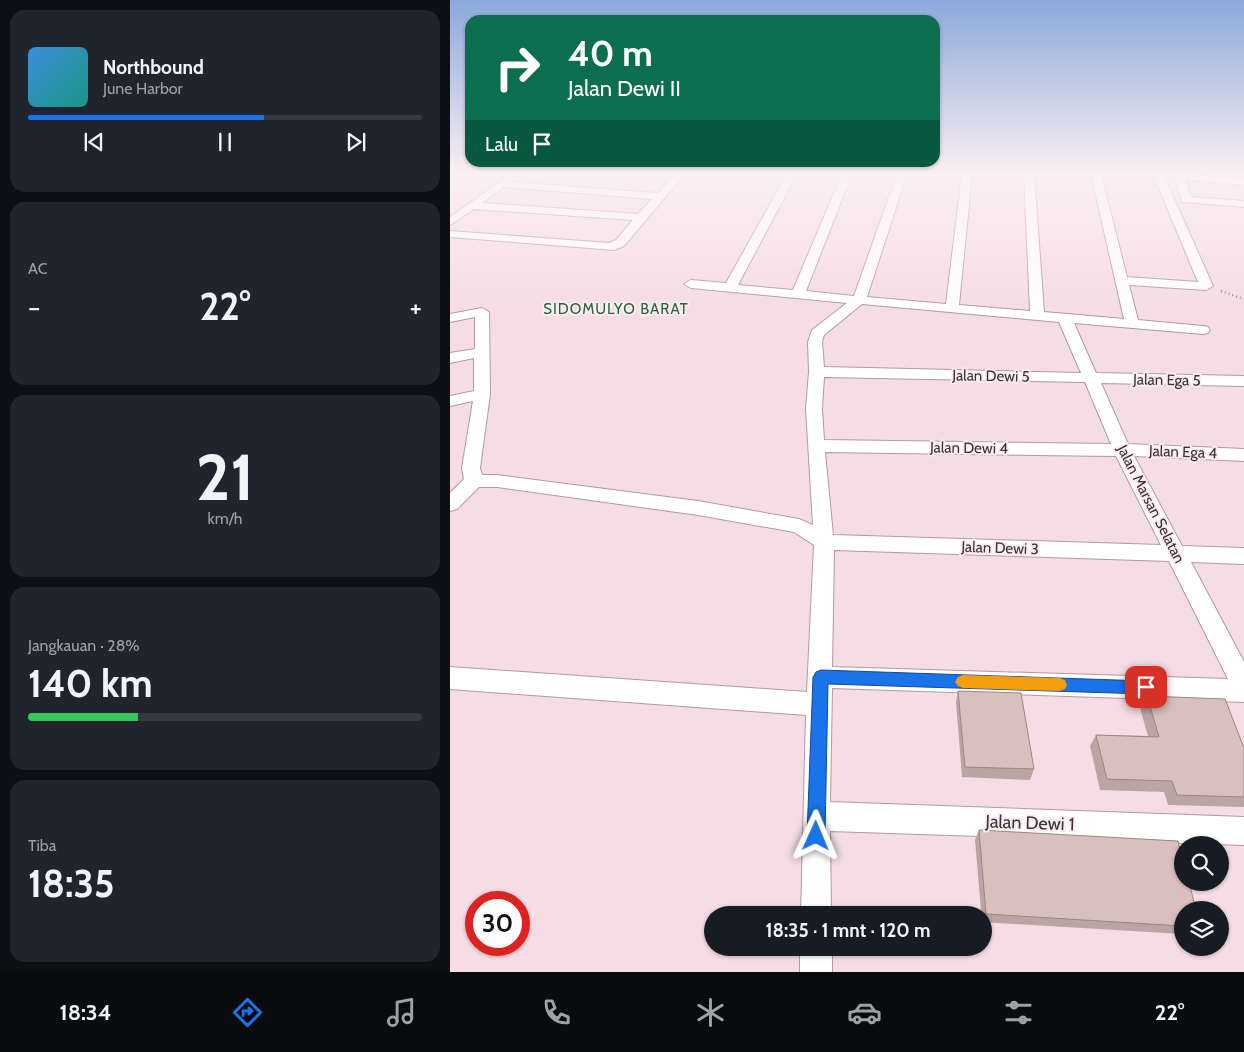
<!DOCTYPE html>
<html lang="id">
<head>
<meta charset="utf-8">
<style>
  body { margin:0; font-family:Cabin,sans-serif; background:#20242c; color:#f1f3f6; height:100vh; display:flex; flex-direction:column; font-size:19px; white-space:nowrap }
  * { box-sizing:border-box; margin:0 }
  p { font-size:16px; color:#9ea1a6 }
  .icon { flex:none; width:28px; height:28px; fill:none; stroke:currentColor; stroke-width:2; stroke-linecap:round; stroke-linejoin:round }
  .map { position:relative; flex:1; overflow:hidden }
  .sheet { display:flex; flex-direction:column; gap:10px; padding:10px; background:#0d0f14; width:450px }
  .sheet>* { flex:none }
  .banner { position:absolute; left:15px; top:15px; width:475px; height:152px; border-radius:15px; box-shadow:0 1px 4px #0004; background:#0b6e4f; color:#fff; overflow:hidden }
  .controls { position:absolute; left:724px; top:836px; display:grid; gap:10px }
  .controls a { display:grid; place-items:center; width:55px; height:55px; border-radius:50%; background:#171b24; box-shadow:0 1px 4px #0004; font-size:25px }
  .speed { position:absolute; left:15px; top:891px; display:flex; gap:10px; font-size:25px; font-weight:700; text-align:center }
  .speed>* { display:grid; place-content:center; width:65px; height:65px; border-radius:50%; background:#171b24; box-shadow:0 1px 4px #0004; line-height:1 }
  .speed .limit { border:8px solid #d22; background:#fff; color:#111 }
  .pin { position:absolute; display:grid; place-items:center; width:42px; height:42px; color:#fff; margin:-21px; border-radius:10px; box-shadow:0 2px 8px #0006 }
  .me { position:absolute; width:55px; margin:-28px; rotate:1deg; stroke-linejoin:round; filter:drop-shadow(0 0 4px #0008) }
  .turn { display:flex; align-items:center; gap:18px; height:105px; padding:0 20px; font-size:22px }
  .turn .icon { width:65px; height:65px; stroke-width:2.5 }
  .turn b { display:block; font-size:35px; line-height:42px }
  .then { display:flex; align-items:center; height:48px; padding:0 20px; background:#0003; gap:10px; font-size:19px }
  .big { font-size:38px; font-weight:700; line-height:1.1 }
  .sheet .card { flex:1; display:flex; flex-direction:column; justify-content:center; gap:8px; min-width:0; padding:0 18px; border-radius:15px; background:#20242c }
  .sheet .dial { align-items:center; gap:0 }
  .dial b { font-size:65px; line-height:1 }
  .song { display:flex; align-items:center; gap:15px }
  .cover { width:60px; height:60px; border-radius:8px; background:linear-gradient(135deg,hsl(210 70% 55%),hsl(170 70% 35%)) }
  .played { height:5px; border-radius:2px; background:linear-gradient(90deg,#1a73e8 60%,#363941 60%) }
  .keys { display:flex; justify-content:space-around; direction:ltr }
  .heat { display:flex; justify-content:space-between; align-items:center; font-size:28px; direction:ltr }
  .charge { height:8px; border-radius:4px; background:linear-gradient(90deg,#34c759 28%,#363941 0) }
  .trip { position:absolute; left:254px; top:906px; width:288px; height:50px; border-radius:25px; background:#171b24; box-shadow:0 1px 4px #0004; font-weight:700; line-height:50px; text-align:center }
  .tabs { display:flex; height:80px; justify-content:space-around; align-items:center; background:#090b0e; color:#9ea1a6 }
  .tabs .icon { width:35px; height:35px }
  .tabs .active { color:#1a73e8 }
  .tabs b { font-size:22px; color:#f1f3f6 }
  main { display:flex; flex:1; min-height:0 }
  .map>svg:first-child { display:block }
  .lines { fill:none; stroke-linecap:round; stroke-linejoin:round }
  .street-casing { stroke:#b29aa2; stroke-width:2 }
  .path { stroke:#958389; stroke-width:2.5; stroke-dasharray:1 3; stroke-linecap:butt }
  .street { fill:#fff; fill-rule:evenodd }
  .wall { fill:#bba5a2 }
  .building { fill:#dac0bc; stroke:#998684 }
  .route { fill:#1a73e8; stroke:#114b97 }
  .slow { fill:#f59e0b }
  .labels { text-anchor:middle; dominant-baseline:central; stroke-width:4; stroke-linejoin:round; paint-order:stroke }
  .far-quarter-label { font-size:15px; letter-spacing:1px; fill:#246638; stroke:#fcecf1 }
  .street-label { font-size:15px; fill:#3c3235; stroke:#fcecf1 }
  .near-street-label { font-size:18px; fill:#3c3235; stroke:#fcecf1 }
</style>
</head>
<body>
<main>
<section class="sheet">
<div class="card">
<div class="song"><i class="cover"></i><div><b>Northbound</b><p>June Harbor</p></div></div>
<div class="played"></div>
<div class="keys"><svg class="icon" aria-label="previous" viewBox="0 0 24 24"><path d="M18 5L8 12l10 7zM5 5v14"/></svg><svg class="icon" aria-label="pause" viewBox="0 0 24 24"><path d="M8 5v14M16 5v14"/></svg><svg class="icon" aria-label="next" viewBox="0 0 24 24"><path d="M6 5l10 7-10 7zM19 5v14"/></svg></div>
</div>
<div class="card"><p>AC</p>
<div class="heat"><a>−</a><b class="big">22°</b><a>+</a></div>
</div>
<div class="card dial"><b>21</b><p>km/h</p></div>
<div class="card"><p>Jangkauan · 28%</p><b class="big">140 km</b><div class="charge"></div></div>
<div class="card"><p>Tiba</p><b class="big">18:35</b></div>
</section>
<div class="map">
<svg width="794" height="972" viewBox="0 0 794 972">
  <rect width="100%" height="100%" fill="#f6dce4"/>
  <g class="lines">
    <defs>
      <path id="street" d="M5,174H17L0,185V177Z
        M61,174L66,177L61,182L208,193L225,174H235L174,246L164,250L0,237V231L159,243L166,240L183,220L24,209L0,225V217ZM54,187L202,199L188,214L32,203Z
        M337,174H347L288,285L343,290L392,174H402L356,291L404,296L447,174H457L417,297L496,304L512,174H522L509,305L580,311L574,174H584L594,312L674,319L641,174H651L677,277L748,282L703,174H713L763,286L756,290L679,285L688,320L753,326L758,327L760,330L758,333L753,334L624,323L646,373L794,376V386L651,383L678,444L794,449V461L684,456L732,546L794,548V564L741,562L794,662V702L382,688L380,802L794,817V845L380,831L381,915H351L356,715L0,689V667L357,692L364,545L344,532L248,515L47,487H29L7,509L0,511V493L14,479L12,468L23,401L0,406V396L24,391V358L0,363V353L25,349V317L0,322V314L32,308L39,312L40,394L30,468L32,475H47L248,501L349,519L363,525L356,409L359,372L358,342L362,330L397,303L241,288L234,284L241,280L276,283ZM412,304L609,322L631,373L374,367L372,342L374,335ZM374,377L635,382L661,444L374,440L372,409ZM375,452L666,456L711,545L383,535ZM384,550L719,561L778,679L382,667Z
        M730,174L794,179V185L736,180L741,197L794,201V207L732,202L725,177Z
        M350,948H382V972H350Z"/>
    </defs>
    <!-- street casing -->
    <use href="#street" class="street-casing"/>
    <!-- path -->
    <path class="path" d="M771,291L794,299"/>
    <!-- street -->
    <use href="#street" class="street"/>
  </g>
  <!-- wall -->
  <path class="wall" d="M508,691L584,769L580,780L512,777L506,702Z
    M697,696L794,748V807L718,805L714,792L650,790L640,746L646,735L698,736L690,708Z
    M529,830L732,910V934L532,922L525,840Z"/>
  <!-- building -->
  <path class="building" d="M508,691L571,693L584,769L515,767Z
    M697,696L775,699L794,748V797L727,795L722,781L657,779L646,735L709,737Z
    M529,830L728,841L732,859V882H739L746,910H732V926L536,914Z"/>
  <!-- sky -->
  <linearGradient id="sky" x2="0" y2="1"><stop stop-color="#8ba9da"/><stop offset="0.56" stop-color="#fbeff3"/><stop offset="1" stop-color="#fbeff3" stop-opacity="0"/></linearGradient>
  <rect width="794" height="310" fill="url(#sky)"/>
  <!-- route -->
  <path class="route" d="M371,670L696,681L701,683L704,687L701,692L696,694L378,684L375,836L372,842L366,844L360,842L357,836L363,677L366,672Z"/>
  <!-- slow -->
  <path class="slow" d="M513,675L610,678L615,680L617,685L615,689L610,691L513,688L508,686L505,682L508,677Z"/>
  <g class="labels">
    <!-- far-quarter labels -->
    <g class="far-quarter-label">
      <text x="166" y="309">SIDOMULYO BARAT</text>
    </g>
    <!-- street labels -->
    <g class="street-label">
      <text transform="translate(541 376) rotate(1)">Jalan Dewi 5</text>
      <text transform="translate(717 380) rotate(1)">Jalan Ega 5</text>
      <text transform="translate(519 448) rotate(1)">Jalan Dewi 4</text>
      <text transform="translate(733 452) rotate(2)">Jalan Ega 4</text>
      <text transform="translate(701 504) rotate(63)">Jalan Marsan Selatan</text>
      <text transform="translate(550 548) rotate(2)">Jalan Dewi 3</text>
    </g>
    <!-- near-street labels -->
    <g class="near-street-label">
      <text transform="translate(580 823) rotate(2)">Jalan Dewi 1</text>
    </g>
  </g>
</svg>
<div class="controls">
<a><svg class="icon" aria-label="search" viewBox="0 0 24 24"><circle cx="10" cy="10" r="6"/><path d="M15 15l6 6"/></svg></a>
<a><svg class="icon" aria-label="layers" viewBox="0 0 24 24"><path d="M12 4l9 5-9 5-9-5zM3 14l9 5 9-5"/></svg></a>
</div>
<div class="speed"><div class="limit">30</div></div>
<div class="pin" style="left:696px;top:687px;background:#d93025"><svg class="icon" aria-label="arrive" viewBox="0 0 24 24"><path d="M6 21V4h12l-3 4 3 4H6"/></svg></div>
<svg class="me" style="left:366px;top:836px" viewBox="-20 -20 40 40"><path d="M0-17L14 15 0 8-14 15z" fill="#1a73e8" stroke="#fff" stroke-width="4"/></svg>
<div class="trip">18:35 · 1 mnt · 120 m</div>
<div class="banner">
<div class="turn"><svg class="icon" aria-label="right" viewBox="0 0 24 24"><path d="M7 20v-9h11M14 6l5 5-5 5"/></svg><div><b>40 m</b>Jalan Dewi II</div></div>
<div class="then">Lalu<svg class="icon" aria-label="arrive" viewBox="0 0 24 24"><path d="M6 21V4h12l-3 4 3 4H6"/></svg></div>
</div>
</div>
</main>
<nav class="tabs">
<b>18:34</b>
<svg class="icon active" aria-label="directions" viewBox="0 0 24 24"><path d="M12 3l9 9-9 9-9-9zM9 14v-3h6M13 9l2 2-2 2"/></svg>
<svg class="icon" aria-label="music" viewBox="0 0 24 24"><path d="M9 18V5l10-2v13"/><circle cx="6" cy="18" r="3"/><circle cx="16" cy="16" r="3"/></svg>
<svg class="icon" aria-label="phone" viewBox="0 0 24 24"><path d="M5 4h4l2 5-3 2q2 4 5 5l2-3 5 2v4C11 20 4 13 5 4z"/></svg>
<svg class="icon" aria-label="climate" viewBox="0 0 24 24"><path d="M12 3v18M4 7l16 10M4 17L20 7"/></svg>
<svg class="icon" aria-label="car" viewBox="0 0 24 24"><path d="M5 17H2v-5l4-1 3-4h7l3 4 3 1v5h-3M9 17h6M6 11h13"/><circle cx="7" cy="17" r="2"/><circle cx="17" cy="17" r="2"/></svg>
<svg class="icon" aria-label="filters" viewBox="0 0 24 24"><path d="M4 7h16M4 17h16"/><circle cx="9" cy="7" r="2"/><circle cx="15" cy="17" r="2"/></svg>
<b>22°</b>
</nav>
</body>
</html>
